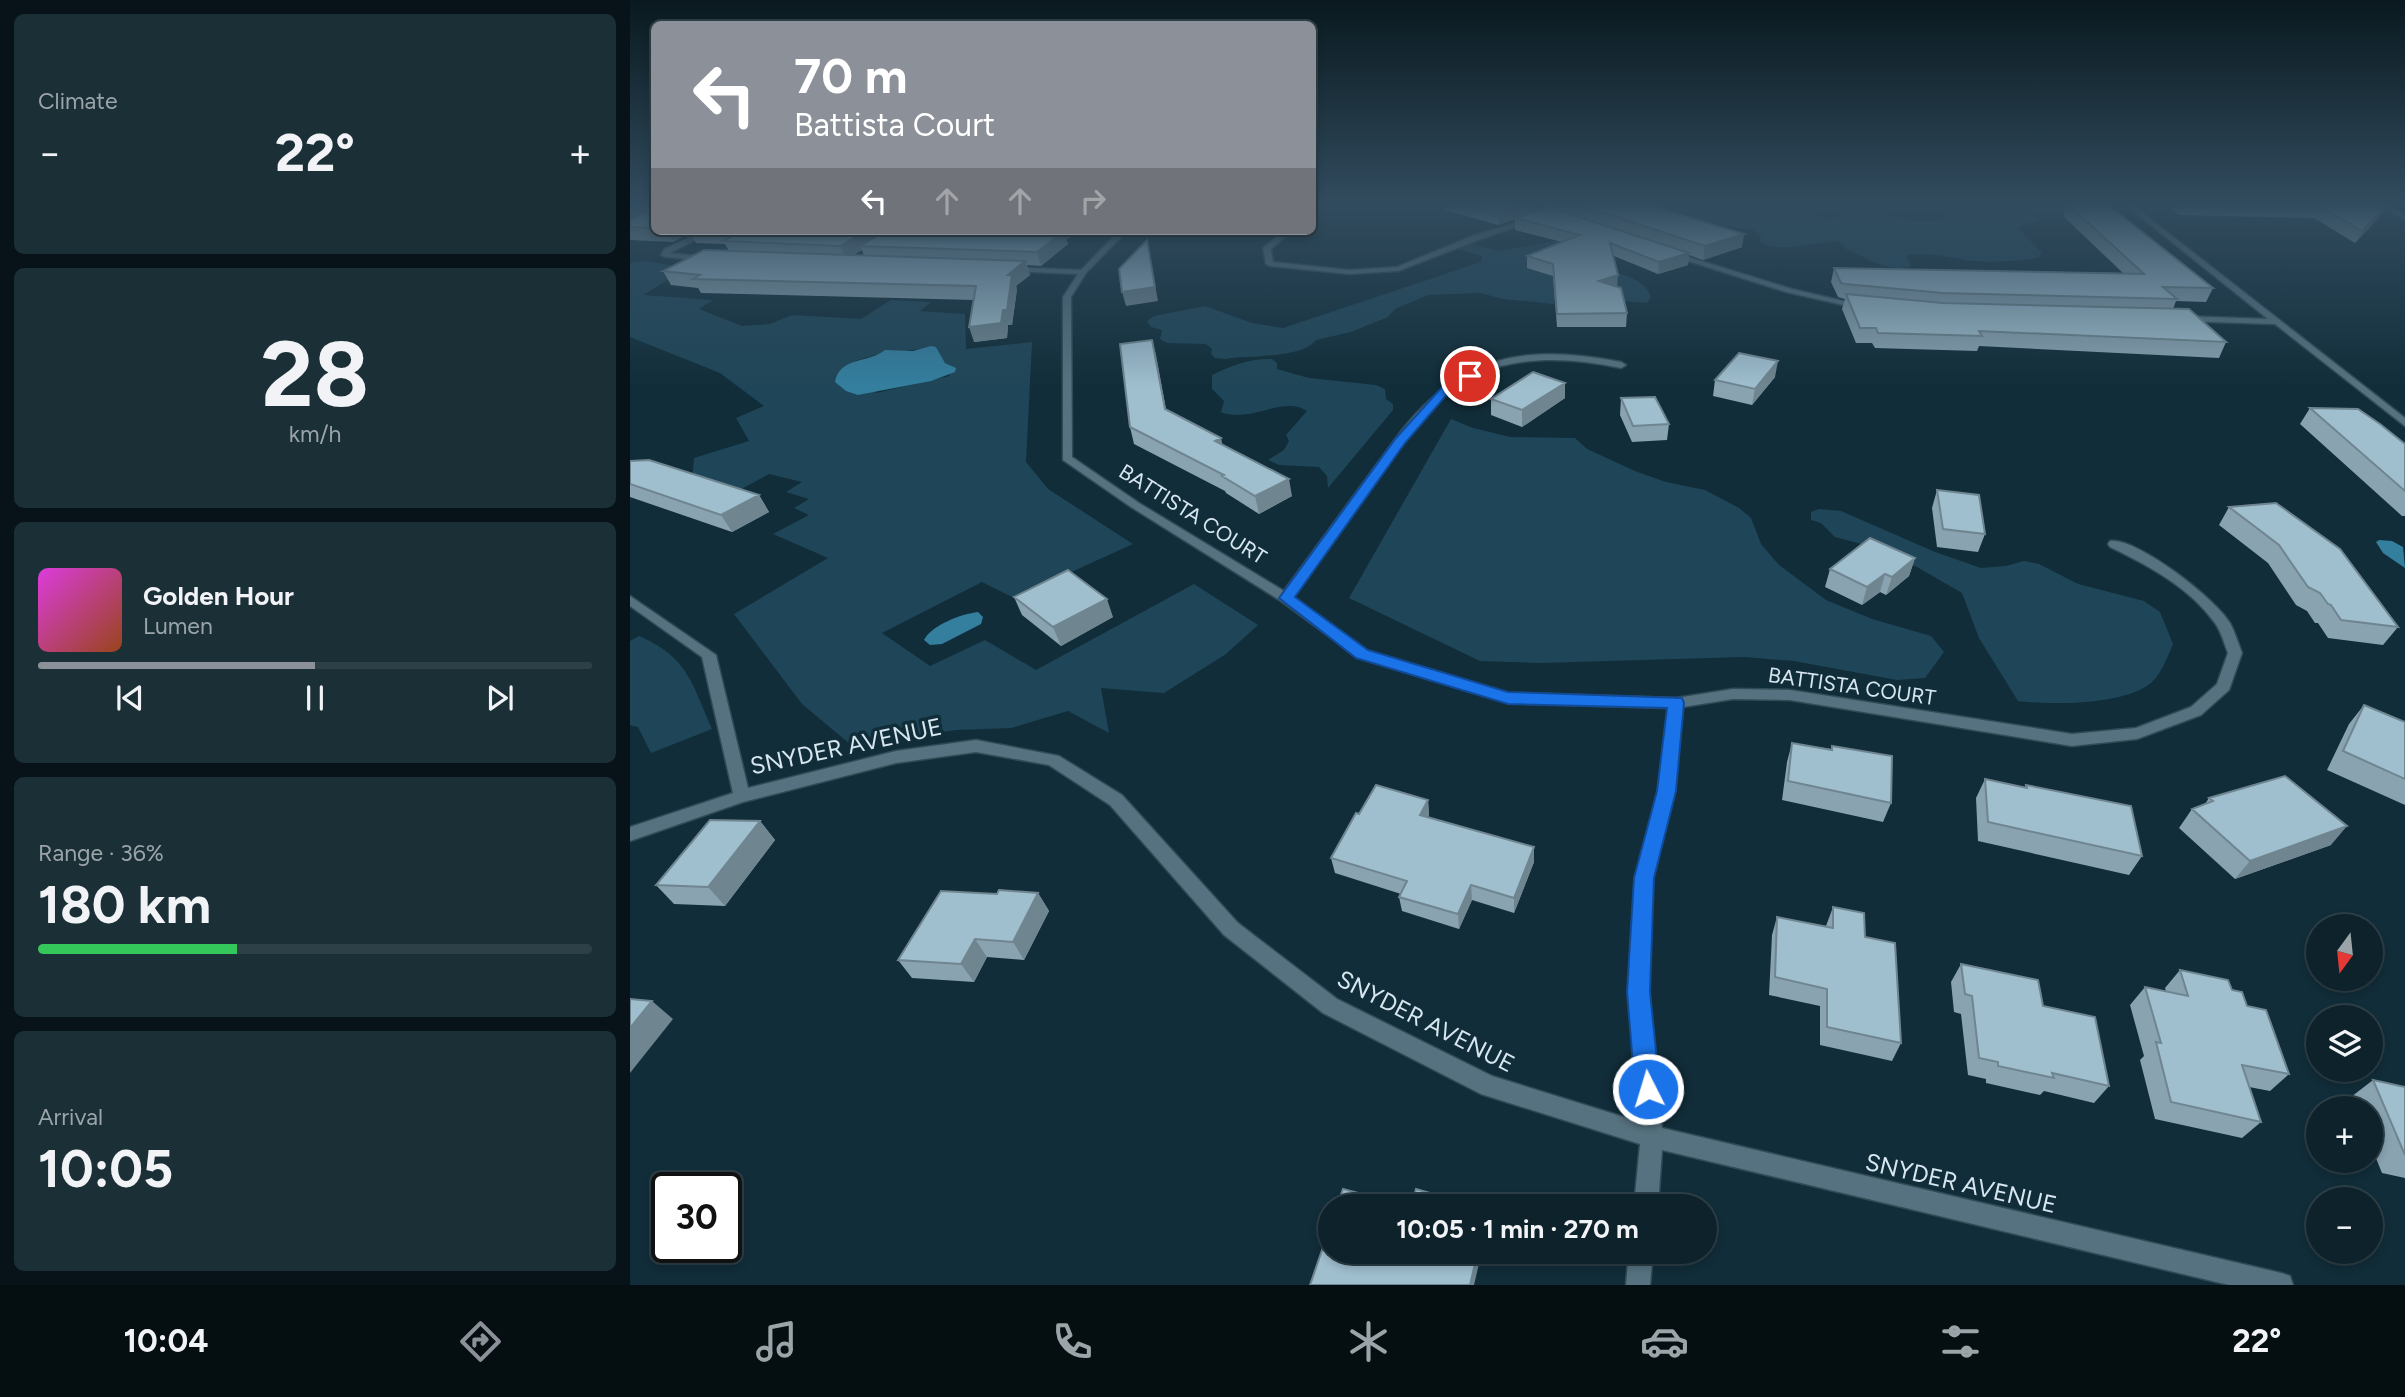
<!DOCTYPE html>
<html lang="en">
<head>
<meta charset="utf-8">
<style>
  body { margin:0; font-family:Figtree,sans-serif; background:#1b2f37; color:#f1f3f6; height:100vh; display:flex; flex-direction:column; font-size:26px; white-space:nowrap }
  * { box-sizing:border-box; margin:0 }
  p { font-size:23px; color:#9aa4a9 }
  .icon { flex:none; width:38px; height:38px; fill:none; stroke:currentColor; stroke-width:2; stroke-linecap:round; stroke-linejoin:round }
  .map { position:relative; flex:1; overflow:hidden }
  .side { display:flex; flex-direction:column; gap:14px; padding:14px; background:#071318; width:630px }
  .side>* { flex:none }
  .guide { position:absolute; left:21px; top:21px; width:665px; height:214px; border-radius:10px; box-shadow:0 4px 10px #0003,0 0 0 2px #2d3f47; background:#8c9099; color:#fff; overflow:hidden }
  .needle { width:46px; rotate:195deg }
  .fabs { position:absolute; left:1676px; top:914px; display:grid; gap:14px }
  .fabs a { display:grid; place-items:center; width:77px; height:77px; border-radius:50%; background:#0d222b; box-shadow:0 4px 10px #0003,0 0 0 2px #2d3f47; font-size:35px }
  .speed { position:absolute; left:21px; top:1172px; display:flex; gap:14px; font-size:35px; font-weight:700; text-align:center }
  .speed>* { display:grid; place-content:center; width:91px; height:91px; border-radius:50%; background:#0d222b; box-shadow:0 4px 10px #0003,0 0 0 2px #2d3f47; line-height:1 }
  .speed .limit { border:4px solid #111; border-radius:10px; background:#fff; color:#111 }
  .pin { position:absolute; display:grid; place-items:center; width:60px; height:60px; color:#fff; margin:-30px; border:4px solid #fff; border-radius:50%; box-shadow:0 2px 7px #0007 }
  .me { position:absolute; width:77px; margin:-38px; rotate:355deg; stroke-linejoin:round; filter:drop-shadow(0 0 5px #0008) }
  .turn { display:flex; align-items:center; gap:24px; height:147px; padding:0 28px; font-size:32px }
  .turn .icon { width:91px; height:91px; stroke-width:2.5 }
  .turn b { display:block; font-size:49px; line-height:60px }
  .lanes { display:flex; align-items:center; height:66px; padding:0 28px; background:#0003; justify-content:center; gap:35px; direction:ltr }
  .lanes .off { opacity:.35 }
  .big { font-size:52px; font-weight:700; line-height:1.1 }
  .side .card { flex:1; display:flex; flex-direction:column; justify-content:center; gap:10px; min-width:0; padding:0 24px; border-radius:10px; background:#1b2f37 }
  .side .dial { align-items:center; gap:0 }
  .dial b { font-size:91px; line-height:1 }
  .song { display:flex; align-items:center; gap:21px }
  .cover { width:84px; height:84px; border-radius:10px; background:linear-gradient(135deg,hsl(300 70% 55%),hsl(20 70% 35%)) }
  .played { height:7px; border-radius:4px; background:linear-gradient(90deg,#8c9099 50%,#2d3f47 50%) }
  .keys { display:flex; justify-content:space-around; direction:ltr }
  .heat { display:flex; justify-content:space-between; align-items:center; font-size:38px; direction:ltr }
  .charge { height:10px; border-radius:5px; background:linear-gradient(90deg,#34c759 36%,#2d3f47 0) }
  .trip { position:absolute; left:688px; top:1194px; width:399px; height:70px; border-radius:35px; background:#0d222b; box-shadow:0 4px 10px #0003,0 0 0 2px #2d3f47; font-weight:700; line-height:70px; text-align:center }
  .tabs { display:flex; height:112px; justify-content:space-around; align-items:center; background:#050e11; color:#9aa4a9 }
  .tabs .icon { width:49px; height:49px }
  .tabs .current { color:#8c9099 }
  .tabs b { font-size:32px; color:#f1f3f6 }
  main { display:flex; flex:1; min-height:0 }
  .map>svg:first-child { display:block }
  .green { fill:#1f4658; fill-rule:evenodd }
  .water { fill:#347e9e }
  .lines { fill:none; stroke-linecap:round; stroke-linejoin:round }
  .service-casing { stroke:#314b56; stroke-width:3 }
  .minor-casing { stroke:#314b56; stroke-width:3 }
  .service { fill:#567280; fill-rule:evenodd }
  .minor { fill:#567280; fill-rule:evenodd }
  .wall { fill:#89a3b1; fill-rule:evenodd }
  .shaded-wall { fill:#6f8590 }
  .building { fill:#9fbece; stroke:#6f8590; stroke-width:2 }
  .route { fill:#1a73e8; stroke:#114b97; stroke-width:2 }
  .labels { text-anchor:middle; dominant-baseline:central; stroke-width:7; stroke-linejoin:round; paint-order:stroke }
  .street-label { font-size:21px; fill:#d7e7ef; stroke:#112d39 }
  .near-street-label { font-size:24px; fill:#d7e7ef; stroke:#112d39 }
</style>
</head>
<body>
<main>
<section class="side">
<div class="card"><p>Climate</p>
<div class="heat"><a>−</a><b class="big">22°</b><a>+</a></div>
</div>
<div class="card dial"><b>28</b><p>km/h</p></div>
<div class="card">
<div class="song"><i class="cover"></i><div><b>Golden Hour</b><p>Lumen</p></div></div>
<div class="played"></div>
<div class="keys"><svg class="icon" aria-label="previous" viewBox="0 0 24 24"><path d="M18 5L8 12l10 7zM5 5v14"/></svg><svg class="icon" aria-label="pause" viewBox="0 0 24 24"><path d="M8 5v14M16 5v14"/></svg><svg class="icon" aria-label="next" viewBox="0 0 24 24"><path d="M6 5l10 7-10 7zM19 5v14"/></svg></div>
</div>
<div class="card"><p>Range · 36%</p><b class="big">180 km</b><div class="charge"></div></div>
<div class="card"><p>Arrival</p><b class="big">10:05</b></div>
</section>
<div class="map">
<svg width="1775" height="1285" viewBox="0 0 1775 1285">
  <rect width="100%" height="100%" fill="#112d39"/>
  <!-- green -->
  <path class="green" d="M1039,207C1069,207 1099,205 1129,207C1152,208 1175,216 1198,219C1210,220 1220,212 1234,213C1262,213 1296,231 1322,215V207H1475L1467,211L1404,210L1400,214L1408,220L1387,227L1412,253L1408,258C1382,261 1356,264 1330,259C1311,255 1296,253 1276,255L1281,266C1257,274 1236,257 1214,248V244L1209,241C1188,242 1146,254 1130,241L1131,235L1123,230L1078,223Z
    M930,240C942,248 953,258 966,265C984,275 1013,274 1021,297L1017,303L983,300L923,304L873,299L850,293L798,295L765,309L758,317L721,332L686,340C671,359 619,355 595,359L585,358L581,354L582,349L576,344L537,343L530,339L532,330L521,327L517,321L524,316L575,306L622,323L653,328L851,262L852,256L824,248L841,244L869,251Z
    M17,261L57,268L13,295L83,300L69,309L112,326L140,324L162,315L231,319L261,300L301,302L290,311L335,314L336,349L402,342L396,462L418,489L503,544L384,598L352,582L252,633L300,666L355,640L406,670L564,584L628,625L596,654L534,693L471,688L479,733L438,711L381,728L326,730L220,744L172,704L104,614L198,558L143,534L179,515L164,508L179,499L156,492L172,482L139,474L104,493L62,482L64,458L119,441L106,418L134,406L90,373L0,337V263ZM306,347L315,363L322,366L319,376L246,393L225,361L249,354Z
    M642,359L647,363V369L679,378L746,385L755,389L756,399L763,404V410L698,488L697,476L689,467L649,465L638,460L654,450L659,441L656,435L677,411C653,395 620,424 591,412L594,401L582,389V375C599,366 622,358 642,359Z
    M821,419L843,428L880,437L945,438L957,449L1005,471L1036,482L1075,490L1109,508L1121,518L1131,544L1149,565L1196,600L1242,619L1301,636L1314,652L1295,678L1267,680L1164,661L1114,657L910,663L850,661L719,598Z
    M1189,509L1211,511L1305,552L1351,568L1376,566L1394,561L1409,564L1448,584L1514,601L1530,612L1543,644C1537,658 1530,678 1517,686C1486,705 1423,705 1388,701L1349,638L1332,593L1287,567L1262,558L1250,549L1205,537L1191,523L1181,520V512Z
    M9,636C58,657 62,684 82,729L21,753L8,727L0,725V641Z"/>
  <!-- water -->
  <path class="water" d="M301,346L306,347L315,363L326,368L325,372L301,381L228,395L216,391L205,382C209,357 239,363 255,350L283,351Z
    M1749,540L1762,541L1773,547L1775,568L1753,553L1746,542Z
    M348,612L353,617L351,624L312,644L300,645L294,640C302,625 331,614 348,612Z"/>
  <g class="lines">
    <defs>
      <path id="service" d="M684,207H692L682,213Z
        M900,219L905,220L851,239L768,271L719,274L640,266L636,264L633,248L654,231H662L641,249L643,262L719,270L767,267L845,235Z"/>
      <path id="minor" d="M891,207H902L929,215L926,217Z
        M1498,207H1505L1775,418V426L1645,324L1549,321L1548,319L1552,316L1638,319Z
        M1751,207H1759L1775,215V220Z
        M73,231H83L40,253L76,257H79V261L35,257L31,255L34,249Z
        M489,231H497L456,273L441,297L442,457L509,503L654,591L772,430C833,353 899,344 991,362L996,365L991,368C929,355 859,353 809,400C786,422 769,450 750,475C721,516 692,556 663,597L737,651L878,693L1046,698L1103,689L1160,690L1442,734L1506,728L1561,707L1587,684L1598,653C1594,643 1591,631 1585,623C1559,587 1519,566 1480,547L1478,544L1480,541C1506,537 1586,599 1600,623C1605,632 1608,643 1612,653L1599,690L1571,715L1507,739L1442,746L1160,700L1103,699L1053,707L1044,791L1023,878L1018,992L1032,1128L1651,1273L1660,1276L1663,1285H1599L1032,1150L1028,1206H1004L1010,1144L851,1094L693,1013L594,935L480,805L419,765L346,752L266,763L113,802L0,841V827L103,793L72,657L0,606V596L86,655L118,788L266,751L346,740L429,756L492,795L608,923L707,999L862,1076L1010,1122L998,992L1005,878L1028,791L1038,708L878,703L727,657L651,601L501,507L433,460V297L448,274L379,271L375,269L379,267L451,270Z
        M1039,251L1162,289L1235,306L1231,309L1156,292L1039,255Z
        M999,1251H1023L1020,1285H996Z"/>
    </defs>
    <!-- service casing -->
    <use href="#service" class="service-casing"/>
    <!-- minor casing -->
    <use href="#minor" class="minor-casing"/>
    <!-- service -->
    <use href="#service" class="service"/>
    <!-- minor -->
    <use href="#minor" class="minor"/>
  </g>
  <!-- wall -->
  <path class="wall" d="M0,207H24V231H449L436,240L438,244L411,266L397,265L400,275L386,286L387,289L382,325H378L377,338L344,342V300L71,293L68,288L41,285L33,271L99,251L95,244L66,243L61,233L43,242L0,240ZM232,250L234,256L223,255Z
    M814,207H903V212L915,208L912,207H1026L1112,247L1073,260L1059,255L1058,265L1028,274L984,256L987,287L997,313L996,327H927L923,276L897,268V256L932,242L885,230V219L868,225L815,210Z
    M1436,207H1481L1583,288L1576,302L1546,301L1543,309L1596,342L1589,358L1349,346L1347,351L1245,348L1242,343H1226L1212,309L1215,299L1208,297L1201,282L1204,268L1493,273L1433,216Z
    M1539,207H1757L1754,212L1725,243L1684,218L1549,215Z
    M522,340L536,410L593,445L662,496L629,514L596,493L595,491L504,444L500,427Z
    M1145,377L1122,405L1083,396L1085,380Z
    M935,383V398L892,427L861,415V399Z
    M991,398L1039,424L1037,440L1002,442L990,415Z
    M1680,408L1775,444V516H1772L1670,424Z
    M0,461L129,495L139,512L102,532L0,497Z
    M1307,490L1355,534L1348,552L1307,547L1302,508Z
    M1599,507L1768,627L1753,645L1698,638L1688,623H1685L1677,611L1666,605L1638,563L1589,525Z
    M1285,558L1279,576L1256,595L1250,592L1232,605L1195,587L1200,569Z
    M384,597L483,617L431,646L392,615Z
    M1734,705L1775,722V805L1697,770L1719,724Z
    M1162,743L1201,749L1202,746L1261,803L1253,822L1152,800L1157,762Z
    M1355,779L1395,787L1396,785L1512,856L1499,875L1348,841L1346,798Z
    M1579,798L1701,845L1605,879L1549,828L1562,809L1575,804Z
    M798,800L799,815L798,817L904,847V862L884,913L842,900L829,929L772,911L769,897L771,894L705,873L701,858L729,814Z
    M130,821L145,840L95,906L44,904L26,885Z
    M408,893L419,911L394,960L357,957L344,982L282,978L268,960L367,894Z
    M1203,907L1235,937L1271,1043L1262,1061L1190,1045V1006L1139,995L1142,935L1147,917L1196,926Z
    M1331,964L1413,1006L1479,1086L1464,1103L1414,1091L1410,1095L1356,1083V1079L1338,1075L1331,1014L1324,1012L1321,982Z
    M1550,970L1602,990L1617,1006L1659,1074L1640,1091L1619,1087L1631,1122L1612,1138L1525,1119L1510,1060L1514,1056L1500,1005L1515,987L1536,991L1535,988Z
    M1743,1080L1775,1087V1178L1752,1173L1741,1146V1108H1726L1721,1097Z"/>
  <!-- shaded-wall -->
  <path class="shaded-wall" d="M884,207H903V213L885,218V219L868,225V212Z
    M1754,207H1757L1754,212L1725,243L1732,231Z
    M24,208L0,224V210Z
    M37,231H60L61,233L43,242Z
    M236,231H264L230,246L232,250L216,259L210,246Z
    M427,231H449L436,240L438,244L411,266L407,252Z
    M1114,234L1112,247L1073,260L1075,246Z
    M517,240L528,301L496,306L492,292Z
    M1059,253L1058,265L1028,274L1029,262Z
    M395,261L400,275L386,286L387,289L382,325H378L377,338L344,342L339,327L378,275Z
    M988,275L987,288L969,281Z
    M522,340L526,355L539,426L535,409Z
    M1148,361L1145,377L1122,405L1125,389Z
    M935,383V398L892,427V410Z
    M591,438L595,455L585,441Z
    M659,479L662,496L629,514L625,496Z
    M129,495L139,512L102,532L91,515Z
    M1285,558L1279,576L1256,595L1262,577Z
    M1255,574L1250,592L1232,605L1237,587Z
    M477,599L483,617L431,646L423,627Z
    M798,800L799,815L791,830L790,815Z
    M130,821L145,840L95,906L78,887Z
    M1717,826L1701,845L1605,879L1620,861Z
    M904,847V862L884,913V898Z
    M841,885L842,900L829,929L828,914Z
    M408,893L419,911L394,960L383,942Z
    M345,939L357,957L344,982L331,964Z
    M22,1001L43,1019L0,1073V1028Z
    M848,1251H852L844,1285H840Z"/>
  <!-- building -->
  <path class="building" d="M0,207H24V208L0,210Z
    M849,207H884L868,212Z
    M918,207L1059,253L1029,262L980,243L988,275L969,281L991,288L997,313L927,314L923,264L897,256L950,235L885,218Z
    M956,207H1026L1114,234L1075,246Z
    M1441,207H1481L1583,288L1533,287L1547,299L1313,293L1215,284L1211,283L1204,268L1514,274Z
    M1692,207H1754L1732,231Z
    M24,208V228L0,227V220Z
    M101,231H236L210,246L93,241L112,231Z
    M256,231H434L407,252L230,246Z
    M517,240L525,287L492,292L489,269Z
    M74,250L395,261L378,275H382L377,310H373L371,323L339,327L346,286L63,279L70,275L33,271Z
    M1216,294L1313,303L1559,309L1596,342L1349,331L1352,336L1248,333L1246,328H1230Z
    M522,340L535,409L591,438L585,441L659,479L625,496L592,476L594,475L500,427L490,344Z
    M1109,353L1148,361L1125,389L1085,380Z
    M903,372L935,383L892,410L861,399Z
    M1025,397L1039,424L1003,426L991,398Z
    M1680,408L1728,409L1750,424L1775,444V491Z
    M19,460L129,495L91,515L0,484V461Z
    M1307,490L1349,495L1355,534L1313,529Z
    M1646,503L1710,549L1768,627L1711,620L1701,605L1698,604L1690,593L1678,587L1649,545L1599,507Z
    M1240,538L1285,558L1262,577L1255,574L1237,587L1200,569Z
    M438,570L477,599L423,627L384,597Z
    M1734,705L1775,722V779L1713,751Z
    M1162,743L1202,750V746L1262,756L1261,803L1158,781Z
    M1655,776L1717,826L1620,861L1562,809L1583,801L1579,798Z
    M1355,779L1397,788L1396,785L1501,806L1512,856L1358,822Z
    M746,785L798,800L790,815L904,847L884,898L841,885L828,914L769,897L777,881L701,858L726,813L729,814Z
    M80,820L130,821L78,887L26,885Z
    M369,890L408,893L383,942L345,939L331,964L268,960L311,891L367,894Z
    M1203,907L1234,913L1235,937L1265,943L1271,1043L1197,1027V989L1145,977L1147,917L1203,928Z
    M1331,964L1408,980L1413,1006L1465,1017L1479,1086L1422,1073L1424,1078L1368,1066V1062L1349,1058L1342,996L1335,994Z
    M1550,970L1598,980L1602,990L1612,992L1617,1006L1636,1010L1659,1074L1612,1065L1631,1122L1541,1102L1526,1042L1531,1043L1515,987L1558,996Z
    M0,999L22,1001L0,1028Z
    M1743,1080L1775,1087V1155Z
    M713,1189L777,1206H707Z
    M786,1189L820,1199L818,1206H781Z
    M700,1227V1251H848L840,1285H680Z"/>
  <!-- sky -->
  <linearGradient id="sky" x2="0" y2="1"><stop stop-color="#09191f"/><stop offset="0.53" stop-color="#324c5f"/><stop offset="1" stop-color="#324c5f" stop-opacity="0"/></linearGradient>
  <rect width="1775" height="387" fill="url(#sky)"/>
  <!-- route -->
  <path class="route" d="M837,373L846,376L819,392L775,443L665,597L738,650L878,692L1052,698L1054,703L1046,791L1024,878L1020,992L1030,1089L1026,1097L1018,1101L1009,1097L1005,1089L997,992L1004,878L1027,791L1037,708L878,704L726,658L649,598L766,438L812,387Z"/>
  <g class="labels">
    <!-- street labels -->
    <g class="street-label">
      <text transform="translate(563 514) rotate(32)">BATTISTA COURT</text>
      <text transform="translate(1222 686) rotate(8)">BATTISTA COURT</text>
    </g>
    <!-- near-street labels -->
    <g class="near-street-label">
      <text transform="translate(216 746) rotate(-12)">SNYDER AVENUE</text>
      <text transform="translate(796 1021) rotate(27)">SNYDER AVENUE</text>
      <text transform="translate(1331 1183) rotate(13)">SNYDER AVENUE</text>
    </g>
  </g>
</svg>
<div class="fabs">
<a><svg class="needle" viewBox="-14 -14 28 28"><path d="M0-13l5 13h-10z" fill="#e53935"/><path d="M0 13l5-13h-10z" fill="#9aa4a9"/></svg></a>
<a><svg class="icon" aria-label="layers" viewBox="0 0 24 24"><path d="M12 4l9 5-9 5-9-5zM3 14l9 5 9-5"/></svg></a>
<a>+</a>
<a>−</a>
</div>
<div class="speed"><div class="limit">30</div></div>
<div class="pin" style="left:840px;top:376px;background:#d93025"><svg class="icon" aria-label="arrive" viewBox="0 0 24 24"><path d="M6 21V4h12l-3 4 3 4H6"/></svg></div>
<svg class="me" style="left:1018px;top:1089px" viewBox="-20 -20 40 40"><circle r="17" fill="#1a73e8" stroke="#fff" stroke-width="3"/><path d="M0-11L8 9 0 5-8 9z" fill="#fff"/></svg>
<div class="trip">10:05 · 1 min · 270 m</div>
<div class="guide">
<div class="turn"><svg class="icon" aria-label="left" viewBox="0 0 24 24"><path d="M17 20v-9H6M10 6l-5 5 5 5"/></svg><div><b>70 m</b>Battista Court</div></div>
<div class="lanes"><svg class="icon" aria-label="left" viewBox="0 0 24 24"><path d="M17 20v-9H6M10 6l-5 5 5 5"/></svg><svg class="icon off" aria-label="ahead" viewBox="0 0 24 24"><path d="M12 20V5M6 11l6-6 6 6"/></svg><svg class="icon off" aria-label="ahead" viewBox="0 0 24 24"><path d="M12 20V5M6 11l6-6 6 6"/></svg><svg class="icon off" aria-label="right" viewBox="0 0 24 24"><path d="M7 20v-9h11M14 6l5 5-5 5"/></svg></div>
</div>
</div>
</main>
<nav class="tabs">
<b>10:04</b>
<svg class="icon current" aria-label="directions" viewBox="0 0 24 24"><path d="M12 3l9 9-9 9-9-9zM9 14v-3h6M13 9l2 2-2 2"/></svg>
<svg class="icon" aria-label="music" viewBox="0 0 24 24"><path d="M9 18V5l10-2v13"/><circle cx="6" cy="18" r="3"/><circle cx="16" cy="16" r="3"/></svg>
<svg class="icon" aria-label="phone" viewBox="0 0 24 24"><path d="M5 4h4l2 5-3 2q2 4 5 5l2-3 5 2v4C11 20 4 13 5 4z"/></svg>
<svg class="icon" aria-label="climate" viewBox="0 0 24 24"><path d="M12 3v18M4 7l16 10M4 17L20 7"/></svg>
<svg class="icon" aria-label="car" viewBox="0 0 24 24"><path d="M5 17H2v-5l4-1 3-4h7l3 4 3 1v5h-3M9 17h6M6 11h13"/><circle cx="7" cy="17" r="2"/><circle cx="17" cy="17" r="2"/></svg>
<svg class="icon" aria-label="filters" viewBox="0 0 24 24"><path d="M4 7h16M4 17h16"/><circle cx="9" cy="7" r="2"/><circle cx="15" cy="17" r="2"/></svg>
<b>22°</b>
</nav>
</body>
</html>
